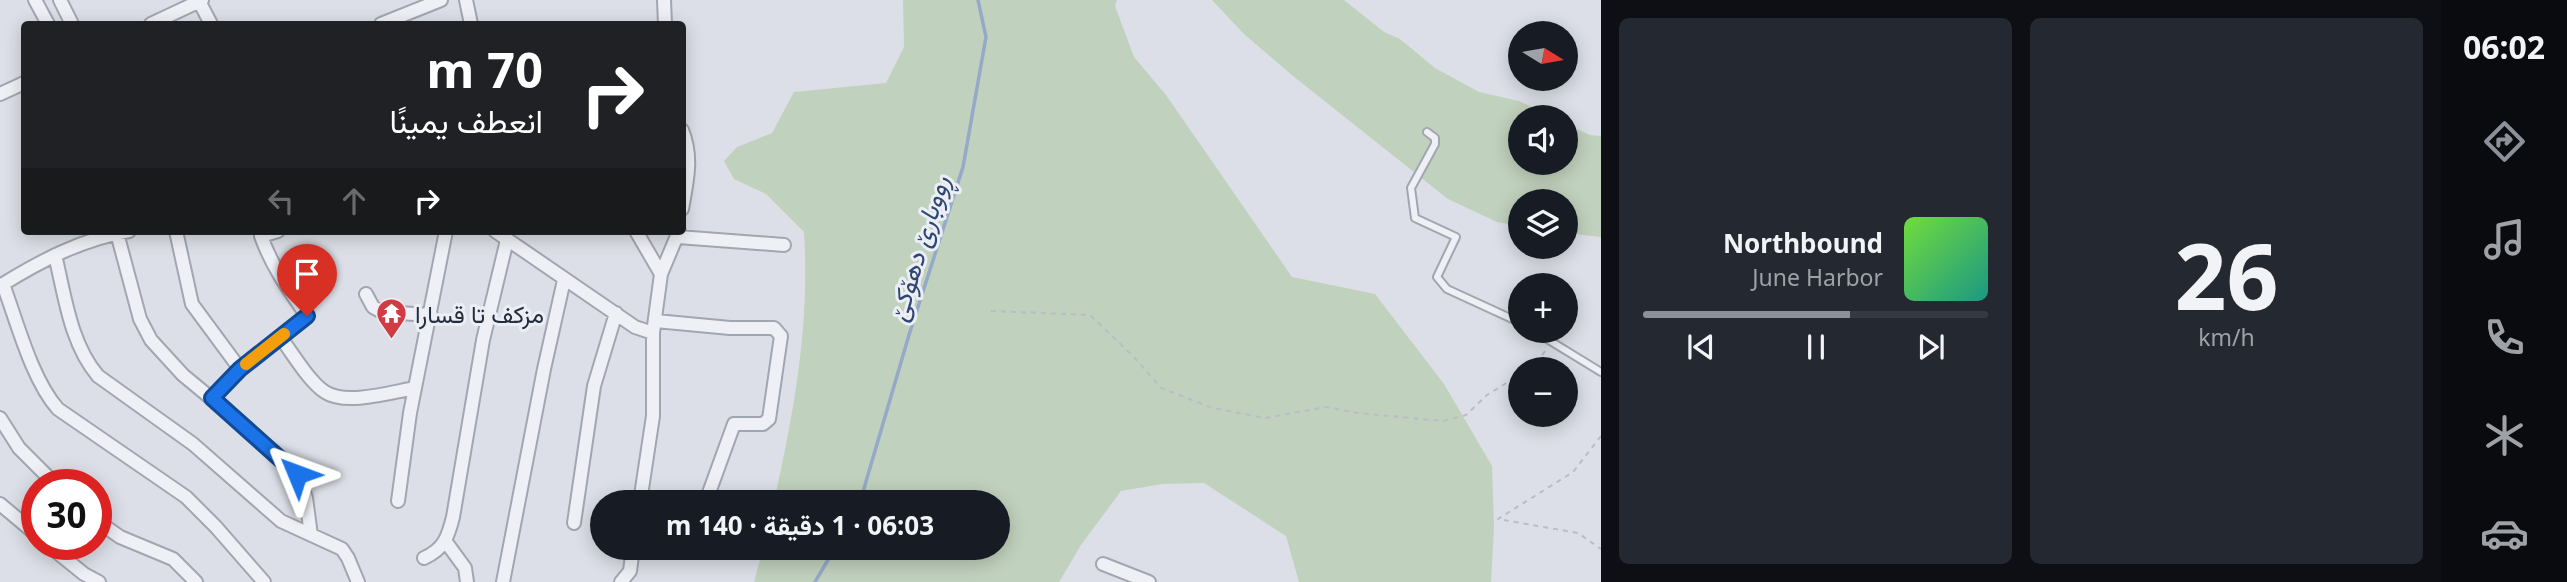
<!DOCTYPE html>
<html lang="ar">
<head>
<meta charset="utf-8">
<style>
  body { margin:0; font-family:"Noto Sans",Vazirmatn,sans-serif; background:#242831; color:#f1f3f6; direction:rtl; height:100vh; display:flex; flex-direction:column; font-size:26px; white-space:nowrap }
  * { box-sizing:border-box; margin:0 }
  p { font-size:23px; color:#9ea1a6 }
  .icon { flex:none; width:38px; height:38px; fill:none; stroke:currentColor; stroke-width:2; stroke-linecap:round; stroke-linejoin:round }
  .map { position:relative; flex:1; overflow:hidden; direction:ltr }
  .sheet { display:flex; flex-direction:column; gap:18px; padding:18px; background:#0d0f14; width:840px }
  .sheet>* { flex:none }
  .top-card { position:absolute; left:21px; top:21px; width:665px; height:214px; border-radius:7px; box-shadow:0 4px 18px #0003; direction:rtl; background:#202124; color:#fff; overflow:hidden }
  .needle { width:46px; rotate:101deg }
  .fabs { position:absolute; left:1508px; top:21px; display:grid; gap:14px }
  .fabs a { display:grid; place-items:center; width:70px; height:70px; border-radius:50%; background:#171b24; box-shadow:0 4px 18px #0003; font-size:35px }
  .speed { position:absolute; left:21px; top:469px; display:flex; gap:14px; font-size:35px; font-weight:700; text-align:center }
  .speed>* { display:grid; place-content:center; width:91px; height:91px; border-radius:50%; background:#171b24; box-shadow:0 4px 18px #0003; line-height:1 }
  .speed .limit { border:10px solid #d22; background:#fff; color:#111 }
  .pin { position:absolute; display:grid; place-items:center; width:60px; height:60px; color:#fff; margin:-72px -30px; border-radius:50% 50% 50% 0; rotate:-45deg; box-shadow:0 0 7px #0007 }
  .pin .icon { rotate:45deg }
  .me { position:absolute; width:77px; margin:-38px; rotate:314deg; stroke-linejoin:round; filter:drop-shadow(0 0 5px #0008) }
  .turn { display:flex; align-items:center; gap:24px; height:147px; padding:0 28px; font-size:32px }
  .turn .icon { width:91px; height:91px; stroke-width:2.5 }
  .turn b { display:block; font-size:49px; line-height:60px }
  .lanes { display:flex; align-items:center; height:66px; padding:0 28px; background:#0003; justify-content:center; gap:35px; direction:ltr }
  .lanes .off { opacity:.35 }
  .sheet .tile { flex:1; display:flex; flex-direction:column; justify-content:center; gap:10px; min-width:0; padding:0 24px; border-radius:10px; background:#242831 }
  .sheet .dial { align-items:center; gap:0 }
  .dial b { font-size:91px; line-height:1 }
  .song { display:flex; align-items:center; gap:21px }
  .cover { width:84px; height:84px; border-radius:10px; background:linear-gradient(135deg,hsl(100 70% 55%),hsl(170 70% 35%)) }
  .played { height:7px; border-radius:4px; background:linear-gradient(90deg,#8c9099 60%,#363941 60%) }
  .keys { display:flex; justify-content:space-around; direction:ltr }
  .sheet .tiles { flex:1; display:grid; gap:18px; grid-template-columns:repeat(2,1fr) }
  .trip { position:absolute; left:590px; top:490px; width:420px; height:70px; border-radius:35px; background:#171b24; box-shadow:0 4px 18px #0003; font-weight:700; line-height:70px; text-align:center; direction:rtl }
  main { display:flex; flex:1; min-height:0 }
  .menu { display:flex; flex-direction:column; width:126px; justify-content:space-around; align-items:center; background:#090b0e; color:#9ea1a6 }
  .menu .icon { width:49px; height:49px }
  .menu .on { color:#8c9099 }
  .menu b { font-size:32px; color:#f1f3f6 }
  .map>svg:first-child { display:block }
  .green { fill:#c0d1bd }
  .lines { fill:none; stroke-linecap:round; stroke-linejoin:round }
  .stream { stroke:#95a9c8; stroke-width:3.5 }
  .lane-casing { stroke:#a1a6b1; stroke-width:10 }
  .street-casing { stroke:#a1a6b1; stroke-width:16 }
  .path { stroke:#babdc5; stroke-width:2; stroke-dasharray:5 5; stroke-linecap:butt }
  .lane { stroke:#eef0f5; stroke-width:6 }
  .street { stroke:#eef0f5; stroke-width:12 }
  .route-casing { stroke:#114b97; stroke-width:18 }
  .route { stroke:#1a73e8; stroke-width:12 }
  .slow { stroke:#f59e0b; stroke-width:12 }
  .labels { text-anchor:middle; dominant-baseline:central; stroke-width:6; stroke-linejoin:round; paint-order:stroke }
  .poi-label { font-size:24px; fill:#252c3d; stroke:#ebeef4; text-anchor:start }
  .water-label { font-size:26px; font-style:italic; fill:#2f4672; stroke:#ebeef4 }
</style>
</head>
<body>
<main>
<nav class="menu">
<b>06:02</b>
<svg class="icon on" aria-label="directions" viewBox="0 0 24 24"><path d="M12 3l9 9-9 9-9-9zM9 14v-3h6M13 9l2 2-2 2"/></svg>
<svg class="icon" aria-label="music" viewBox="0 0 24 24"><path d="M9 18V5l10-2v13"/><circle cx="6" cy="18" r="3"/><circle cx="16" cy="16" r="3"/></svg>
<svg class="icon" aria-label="phone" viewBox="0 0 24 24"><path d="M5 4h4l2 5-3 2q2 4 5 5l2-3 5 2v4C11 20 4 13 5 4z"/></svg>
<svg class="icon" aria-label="climate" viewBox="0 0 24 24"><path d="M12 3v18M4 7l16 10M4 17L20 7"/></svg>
<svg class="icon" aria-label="car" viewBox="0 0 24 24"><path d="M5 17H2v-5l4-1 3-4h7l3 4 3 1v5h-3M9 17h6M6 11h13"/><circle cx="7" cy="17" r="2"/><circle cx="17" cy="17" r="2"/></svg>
</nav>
<section class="sheet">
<div class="tiles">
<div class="tile dial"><b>26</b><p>km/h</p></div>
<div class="tile">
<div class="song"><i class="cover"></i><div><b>Northbound</b><p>June Harbor</p></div></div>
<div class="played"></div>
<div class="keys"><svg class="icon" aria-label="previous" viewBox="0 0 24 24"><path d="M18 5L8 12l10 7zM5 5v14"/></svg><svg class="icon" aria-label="pause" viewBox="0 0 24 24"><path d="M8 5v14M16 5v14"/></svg><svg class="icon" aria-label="next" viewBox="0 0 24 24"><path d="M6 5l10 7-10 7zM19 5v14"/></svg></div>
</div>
</div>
</section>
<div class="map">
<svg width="1601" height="582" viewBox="0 0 1601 582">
  <rect width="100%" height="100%" fill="#dcdfe7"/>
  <!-- green -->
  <path class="green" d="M903,0H1117L1115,6L1134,57L1166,95L1292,277L1375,294L1444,384L1492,466L1494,527L1491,582H1299L1286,536L1204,483L1162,484L1121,491L1081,545L1059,582H754L763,548H998V502H774C794,411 810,326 804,232L766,194L734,179L724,161L737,147L772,133L794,92L886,83L904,47Z
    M1212,0H1344L1384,32L1400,39L1435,68L1479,92L1519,101L1553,117H1521V163H1566V124L1590,135L1601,136V237L1566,233V201H1521V226L1497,222L1448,199L1293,76L1244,34Z"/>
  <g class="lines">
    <!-- stream -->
    <path class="stream" d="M860,502L909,335L963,167L986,37L978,0
      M815,582L835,548"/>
    <defs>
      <path id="lane" d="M1427,132L1435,138V144L1411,188L1415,218L1456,237L1437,277L1447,289L1521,323
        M1534,331L1601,372"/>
      <path id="street" d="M35,0L48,24
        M60,0L72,24
        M466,0L471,24
        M664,0L665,24
        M199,1L211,24
        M151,24L202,0
        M381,24L441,0
        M0,94L24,83
        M682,130C693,157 687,181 682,209
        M176,231L192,304L240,369
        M495,231L635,327L653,333
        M636,231L661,274
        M117,233L140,319L151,340L183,375L247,428L297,474L306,498L311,535
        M678,237L784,245
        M55,255C65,296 70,343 98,376L193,444L281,521L342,549L348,558L358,582
        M3,284C17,322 32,380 58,409L186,497L216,527L264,582
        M0,286C40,261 82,239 129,231
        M366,294L373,307L382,312L431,315
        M656,321L730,328H774L781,336L769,419L763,424H734L706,501
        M280,337C292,352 309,382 325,392C346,406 392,392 415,388
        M212,398L240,369L307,316C289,290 272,267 261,236L278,231
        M0,418L19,448L56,485
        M398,501L410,413L446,231
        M640,502L653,416V333L661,274L679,231
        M0,504L37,535
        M96,520L120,537L173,559L196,582
        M574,523L594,386L616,313
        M446,542L465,568L467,582
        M47,544L84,574L99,582
        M424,558C444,549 448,537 453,517L483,340L507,240
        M1103,564L1149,582
        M503,582L544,369L564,280
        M621,582L630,571L633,548"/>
    </defs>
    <!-- lane casing -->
    <use href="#lane" class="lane-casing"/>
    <!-- street casing -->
    <use href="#street" class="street-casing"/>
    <!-- path -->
    <path class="path" d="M991,311L1090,315L1134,357L1161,388L1213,408L1265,418L1326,407L1358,413L1443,421L1466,415L1487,395L1521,374
      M1528,369L1538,361L1547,348
      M1601,436L1573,472L1498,519L1578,533L1601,549"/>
    <!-- lane -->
    <use href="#lane" class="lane"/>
    <!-- street -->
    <use href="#street" class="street"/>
  </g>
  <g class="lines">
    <defs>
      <path id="route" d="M297,474L212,398L240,369L307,316"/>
    </defs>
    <!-- route casing -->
    <use href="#route" class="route-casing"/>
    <!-- route -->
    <use href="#route" class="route"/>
    <!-- slow -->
    <path class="slow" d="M246,364L284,334"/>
  </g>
  <!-- icons -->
  <defs>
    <symbol id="temple-pin" viewBox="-11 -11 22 30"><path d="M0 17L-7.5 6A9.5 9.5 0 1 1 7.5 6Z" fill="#d13b43" stroke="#ebeef4"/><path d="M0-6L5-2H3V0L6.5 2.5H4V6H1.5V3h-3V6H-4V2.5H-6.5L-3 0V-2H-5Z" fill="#fff"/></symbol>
  </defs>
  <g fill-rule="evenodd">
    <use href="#temple-pin" x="374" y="296" width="35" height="47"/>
  </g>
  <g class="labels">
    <!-- poi labels -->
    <g class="poi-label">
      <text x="415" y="313">مزكف تا قسارا</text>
    </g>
    <!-- water labels -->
    <g class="water-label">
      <text transform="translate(918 248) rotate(-73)">ڕووبارێ دهۆكێ</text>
    </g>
  </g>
</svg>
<div class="fabs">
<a><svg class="needle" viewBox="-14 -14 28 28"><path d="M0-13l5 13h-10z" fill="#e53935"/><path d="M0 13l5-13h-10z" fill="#9ea1a6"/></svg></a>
<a><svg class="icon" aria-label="sound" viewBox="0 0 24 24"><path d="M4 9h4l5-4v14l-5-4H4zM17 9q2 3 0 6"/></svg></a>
<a><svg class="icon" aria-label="layers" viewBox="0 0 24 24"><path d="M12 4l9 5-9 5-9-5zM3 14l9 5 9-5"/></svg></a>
<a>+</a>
<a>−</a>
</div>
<div class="speed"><div class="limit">30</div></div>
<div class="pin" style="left:307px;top:316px;background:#d93025"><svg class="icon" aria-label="arrive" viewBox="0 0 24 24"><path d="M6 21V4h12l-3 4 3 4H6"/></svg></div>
<svg class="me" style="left:297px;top:474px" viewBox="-20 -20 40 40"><path d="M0-17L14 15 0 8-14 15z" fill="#1a73e8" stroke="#fff" stroke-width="4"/></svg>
<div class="trip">06:03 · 1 دقيقة · 140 m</div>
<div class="top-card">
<div class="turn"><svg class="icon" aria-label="right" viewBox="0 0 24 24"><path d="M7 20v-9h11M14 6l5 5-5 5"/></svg><div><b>70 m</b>انعطف يمينًا</div></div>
<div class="lanes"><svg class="icon off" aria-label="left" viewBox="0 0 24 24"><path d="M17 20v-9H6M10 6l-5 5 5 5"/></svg><svg class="icon off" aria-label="ahead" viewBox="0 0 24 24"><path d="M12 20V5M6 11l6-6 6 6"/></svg><svg class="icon" aria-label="right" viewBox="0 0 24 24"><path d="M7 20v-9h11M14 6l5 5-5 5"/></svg></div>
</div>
</div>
</main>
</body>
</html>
